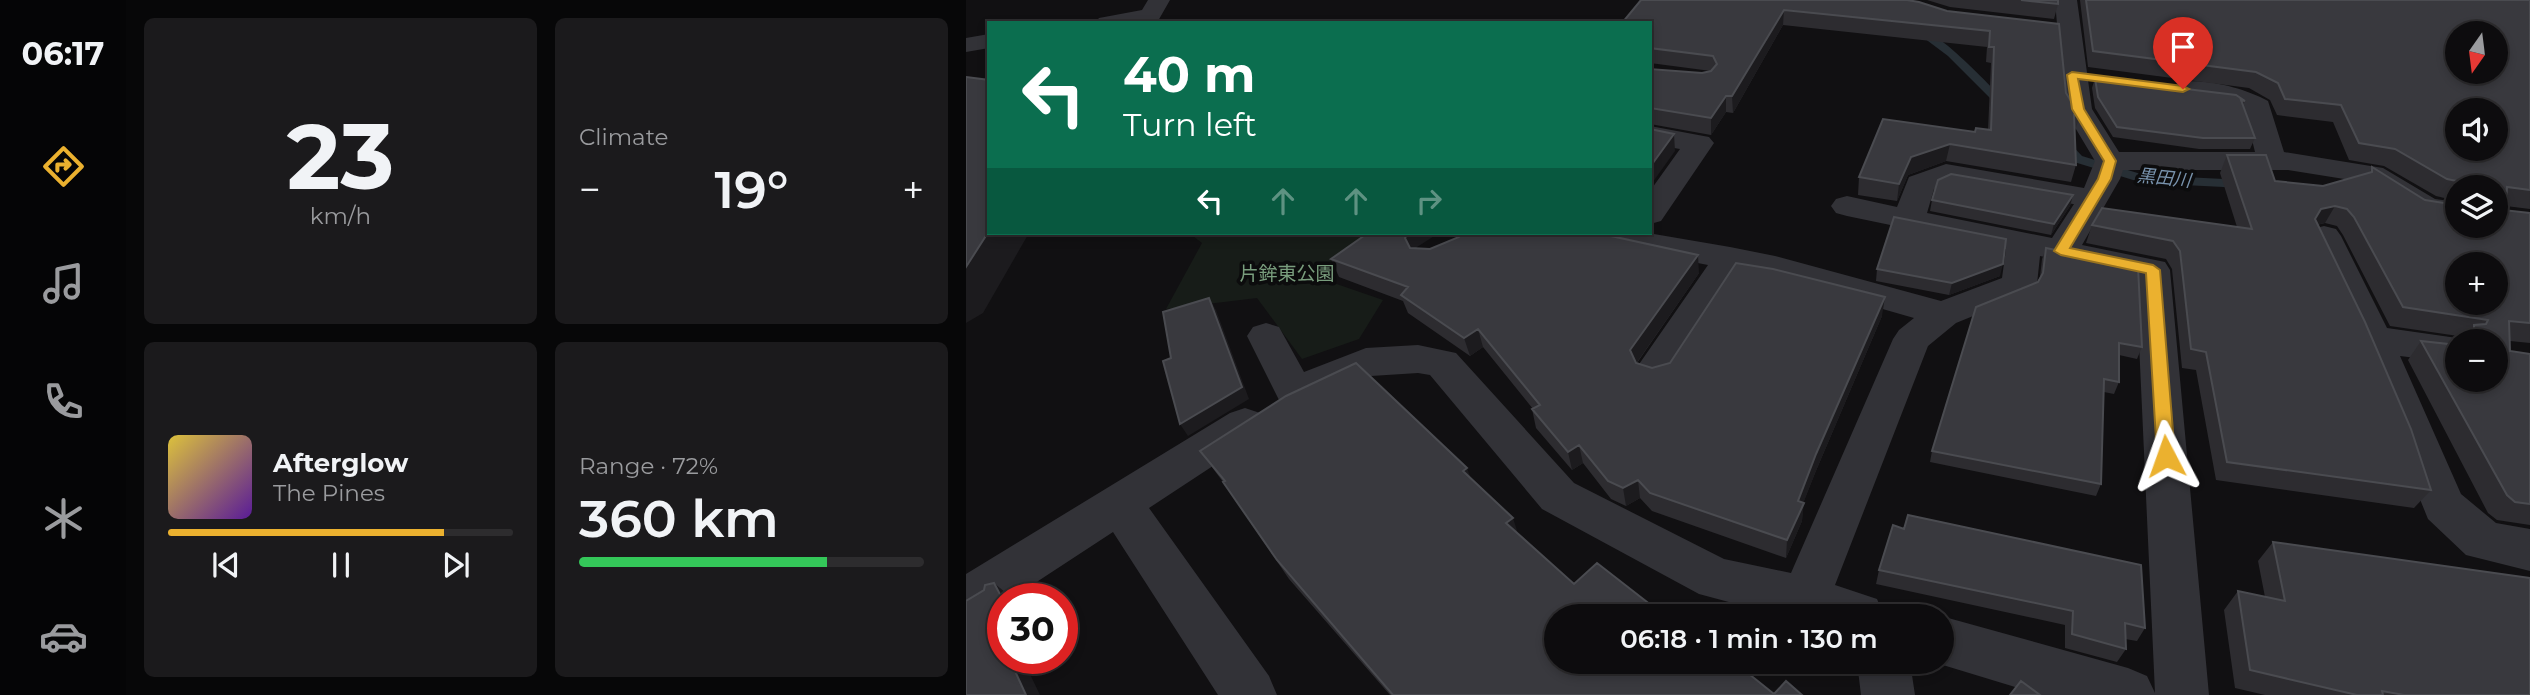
<!DOCTYPE html>
<html lang="en">
<head>
<meta charset="utf-8">
<style>
  body { margin:0; font-family:Montserrat,"Noto Sans JP",sans-serif; background:#1b1a1c; color:#f1f3f6; height:100vh; display:flex; flex-direction:column; font-size:26px; white-space:nowrap }
  * { box-sizing:border-box; margin:0 }
  p { font-size:23px; color:#9a9b9e }
  .icon { flex:none; width:38px; height:38px; fill:none; stroke:currentColor; stroke-width:2; stroke-linecap:round; stroke-linejoin:round }
  .map { position:relative; flex:1; overflow:hidden }
  .details { display:flex; flex-direction:column; gap:18px; padding:18px; background:#070708; width:840px }
  .details>* { flex:none }
  .guide { position:absolute; left:21px; top:21px; width:665px; height:214px; border-radius:0px; box-shadow:0 4px 10px #0003,0 0 0 2px #2d2c2e; background:#0b6e4f; color:#fff; overflow:hidden }
  .needle { width:46px; rotate:194deg }
  .controls { position:absolute; left:1479px; top:21px; display:grid; gap:14px }
  .controls a { display:grid; place-items:center; width:63px; height:63px; border-radius:50%; background:#0d0c0e; box-shadow:0 4px 10px #0003,0 0 0 2px #2d2c2e; font-size:35px }
  .speed { position:absolute; left:21px; top:583px; display:flex; gap:14px; font-size:35px; font-weight:700; text-align:center }
  .speed>* { display:grid; place-content:center; width:91px; height:91px; border-radius:50%; background:#0d0c0e; box-shadow:0 4px 10px #0003,0 0 0 2px #2d2c2e; line-height:1 }
  .speed .limit { border:10px solid #d22; background:#fff; color:#111 }
  .pin { position:absolute; display:grid; place-items:center; width:60px; height:60px; color:#fff; margin:-72px -30px; border-radius:50% 50% 50% 0; rotate:-45deg; box-shadow:0 0 7px #0007 }
  .pin .icon { rotate:45deg }
  .me { position:absolute; width:77px; margin:-38px; rotate:356deg; stroke-linejoin:round; filter:drop-shadow(0 0 5px #0008) }
  .turn { display:flex; align-items:center; gap:24px; height:147px; padding:0 21px; font-size:32px }
  .turn .icon { width:91px; height:91px; stroke-width:2.5 }
  .turn b { display:block; font-size:49px; line-height:60px }
  .lanes { display:flex; align-items:center; height:66px; padding:0 21px; background:#0003; justify-content:center; gap:35px; direction:ltr }
  .lanes .off { opacity:.35 }
  .big { font-size:52px; font-weight:600; line-height:1.1 }
  .details .widget { flex:1; display:flex; flex-direction:column; justify-content:center; gap:10px; min-width:0; padding:0 24px; border-radius:10px; background:#1b1a1c }
  .details .dial { align-items:center; gap:0 }
  .dial b { font-size:91px; line-height:1 }
  .song { display:flex; align-items:center; gap:21px }
  .cover { width:84px; height:84px; border-radius:10px; background:linear-gradient(135deg,hsl(50 70% 55%),hsl(270 70% 35%)) }
  .played { height:7px; border-radius:4px; background:linear-gradient(90deg,#ebb12f 80%,#2d2c2e 80%) }
  .keys { display:flex; justify-content:space-around; direction:ltr }
  .heat { display:flex; justify-content:space-between; align-items:center; font-size:38px; direction:ltr }
  .charge { height:10px; border-radius:5px; background:linear-gradient(90deg,#34c759 72%,#2d2c2e 0) }
  .details .tiles { flex:1; display:grid; gap:18px; grid-template-columns:repeat(2,1fr) }
  .trip { position:absolute; left:578px; top:604px; width:410px; height:70px; border-radius:35px; background:#0d0c0e; box-shadow:0 4px 10px #0003,0 0 0 2px #2d2c2e; font-weight:600; line-height:70px; text-align:center }
  main { display:flex; flex:1; min-height:0 }
  .dock { display:flex; flex-direction:column; width:126px; justify-content:space-around; align-items:center; background:#050506; color:#9a9b9e }
  .dock .icon { width:49px; height:49px }
  .dock .selected { color:#ebb12f }
  .dock b { font-size:32px; color:#f1f3f6 }
  .map>svg:first-child { display:block }
  .green { fill:#171c18 }
  .lines { fill:none; stroke-linecap:round; stroke-linejoin:round }
  .stream { fill:#272f35; fill-rule:evenodd }
  .minor { fill:#323237; fill-rule:evenodd }
  .wall { fill:#2d2c30 }
  .shaded-wall { fill:#1c1b1e }
  .building { fill:#39393e; stroke:#4a4b50; stroke-width:2; fill-rule:evenodd }
  .route { fill:#ebb12f; stroke:#99731f; stroke-width:2 }
  .labels { text-anchor:middle; dominant-baseline:central; stroke-width:7; stroke-linejoin:round; paint-order:stroke }
  .far-water-label { font-size:18px; font-style:italic; fill:#7993ad; stroke:#0c0c0d }
  .park-label { font-size:19px; fill:#799d7d; stroke:#0c0c0d }
</style>
</head>
<body>
<main>
<nav class="dock">
<b>06:17</b>
<svg class="icon selected" aria-label="directions" viewBox="0 0 24 24"><path d="M12 3l9 9-9 9-9-9zM9 14v-3h6M13 9l2 2-2 2"/></svg>
<svg class="icon" aria-label="music" viewBox="0 0 24 24"><path d="M9 18V5l10-2v13"/><circle cx="6" cy="18" r="3"/><circle cx="16" cy="16" r="3"/></svg>
<svg class="icon" aria-label="phone" viewBox="0 0 24 24"><path d="M5 4h4l2 5-3 2q2 4 5 5l2-3 5 2v4C11 20 4 13 5 4z"/></svg>
<svg class="icon" aria-label="climate" viewBox="0 0 24 24"><path d="M12 3v18M4 7l16 10M4 17L20 7"/></svg>
<svg class="icon" aria-label="car" viewBox="0 0 24 24"><path d="M5 17H2v-5l4-1 3-4h7l3 4 3 1v5h-3M9 17h6M6 11h13"/><circle cx="7" cy="17" r="2"/><circle cx="17" cy="17" r="2"/></svg>
</nav>
<section class="details">
<div class="tiles">
<div class="widget dial"><b>23</b><p>km/h</p></div>
<div class="widget"><p>Climate</p>
<div class="heat"><a>−</a><b class="big">19°</b><a>+</a></div>
</div>
<div class="widget">
<div class="song"><i class="cover"></i><div><b>Afterglow</b><p>The Pines</p></div></div>
<div class="played"></div>
<div class="keys"><svg class="icon" aria-label="previous" viewBox="0 0 24 24"><path d="M18 5L8 12l10 7zM5 5v14"/></svg><svg class="icon" aria-label="pause" viewBox="0 0 24 24"><path d="M8 5v14M16 5v14"/></svg><svg class="icon" aria-label="next" viewBox="0 0 24 24"><path d="M6 5l10 7-10 7zM19 5v14"/></svg></div>
</div>
<div class="widget"><p>Range · 72%</p><b class="big">360 km</b><div class="charge"></div></div>
</div>
</section>
<div class="map">
<svg width="1564" height="695" viewBox="0 0 1564 695">
  <rect width="100%" height="100%" fill="#111012"/>
  <!-- green -->
  <path class="green" d="M223,233H423L359,280L417,300L393,339L336,359L291,298L200,309L236,243Z"/>
  <g class="lines">
    <!-- stream -->
    <path class="stream" d="M950,28C970,27 1026,88 1042,104V108H1034L982,56L950,32Z
      M1097,139L1101,140L1116,156L1178,175L1278,180L1284,184L1278,188L1177,183L1108,162L1091,143Z"/>
    <!-- minor -->
    <path class="minor" d="M182,0H204L192,21L129,23L133,18L176,10Z
      M1089,0H1111L1126,109L1153,152H1289L1279,111L1266,103L1211,95L1207,89L1211,83C1237,77 1278,88 1302,101L1318,152L1417,168L1469,199L1491,202V222L1449,215L1397,182L1322,170H1157L1154,179L1116,245L1199,262L1204,270L1243,695H1075L967,662H975V616L1162,668L1181,676L1189,693L1170,277L1074,256L1071,284L1066,292L990,323L962,346L869,585L911,599L918,616H815L733,594L576,509L464,375L452,373L405,376L346,399L343,404L329,408L315,404L281,336L287,327L300,323L313,327L338,372L400,348L452,345L490,353L608,483L758,559L825,573L927,339L933,330L948,318L805,277L773,271L703,380L689,384L675,380L669,370L742,265L629,243L617,240L612,233H682L764,247L809,256L975,301L1036,278L1040,249L881,216L870,213L865,206L870,199L881,196L931,207L943,177L980,164L1118,188L1129,161L1098,109ZM983,183L1107,204H1108L1086,238L961,213L968,189Z
      M23,34V48L0,52V38Z
      M684,126L743,137L748,143L695,221L684,224V191L714,149L684,144Z
      M1358,226L1370,229L1375,236L1421,328L1505,340L1491,341V363L1434,356L1495,494L1530,523L1564,529V571L1500,555L1462,519L1389,339L1341,236L1346,229Z
      M279,408L294,413L300,424L294,435L183,508L303,676L311,695H252L147,532L46,598H37V605L18,617L0,624V574L264,413Z
      M891,662H944L949,695H895Z"/>
  </g>
  <!-- wall -->
  <path class="wall" d="M675,0L981,11L1093,24L1100,93L1114,116L1108,133L1110,165L1105,182L980,161L942,175L931,201L892,195L893,177L1009,132L1022,130L1025,63L1020,62L1021,47L817,25L767,113L760,112L745,135L684,124V69L736,73L745,71L684,63V23Z
    M961,0H1092V4L1088,19L984,7Z
    M1114,0H1564V209L1540,206L1537,210L1564,213V343L1544,341V351L1564,354V525L1531,520L1522,513L1442,360L1455,341L1491,380L1530,341H1495L1499,337L1424,326L1377,235L1371,226L1359,223L1351,225L1465,490L1448,508L1250,480L1230,370L1216,368L1206,269L1200,259L1120,243L1126,225L1271,227L1254,173L1261,155L1309,181L1357,186L1403,173L1406,167L1491,226L1530,187H1491V201L1470,196L1418,166L1383,160L1367,122L1311,115L1304,100L1283,88L1122,67Z
    M1129,78L1279,101L1277,105L1289,138L1284,149H1233L1147,137L1129,108L1126,88Z
    M1107,195L1104,206L1085,235L964,211L966,200Z
    M647,233L648,236L733,273L671,363L686,368L916,316L849,473L837,503L836,521L820,558L686,511L674,498L660,506L645,499L617,463L606,470L570,428L566,409H567L517,347L504,356L442,313L437,301L373,277L365,259L451,247L449,249H464Z
    M1080,248L1176,347L1171,359L1153,355V382L1148,394L1138,392L1135,484L1130,496L964,462L966,451L1074,277L1076,259Z
    M911,269L1034,276L983,295L910,281Z
    M234,451L504,478L553,534L590,616L808,694L836,695H424L323,579L257,482Z
    M927,525L1179,628L1171,641L1159,639L1160,649L1151,662L1099,648V625L910,584L913,570Z
    M1307,542L1564,695H1299L1269,688L1258,610L1272,591L1299,597L1292,561Z"/>
  <!-- shaded-wall -->
  <path class="shaded-wall" d="M818,10L817,25L767,113L766,96Z
    M760,96V112L745,135V118Z
    M708,134L709,151L684,186V167Z
    M984,144L980,161L942,175L931,201L933,184L945,157Z
    M1107,195L1104,206L1085,235L1088,224Z
    M1369,206L1359,223L1345,226L1339,237L1355,209Z
    M23,231V233H63L17,313L0,323V267Z
    M442,233H473L451,247L445,256L439,238Z
    M732,255L733,273L667,368L664,350Z
    M1037,264L1034,276L983,295L986,283Z
    M919,297L916,316L849,473L835,509L838,503L836,521L820,558L821,540L832,501L850,454Z
    M243,298L250,310L283,399L222,436L214,424Z
    M512,329L517,347L504,356L498,338Z
    M613,445L617,463L606,470L602,452Z
    M501,468L508,487L497,471Z
    M672,480L674,498L660,506L657,488Z
    M547,518L553,537L540,523Z
    M28,583L46,598H37V600Z
    M43,658H79L80,659L62,670L74,695H60Z"/>
  <!-- building -->
  <path class="building" d="M675,0H941L953,2L981,11L1093,24L1100,93L1114,116L1108,115L1110,165L984,144L945,157L933,184L893,177L917,119L1009,132L1010,128L1025,130L1028,47H1023L1024,31L818,10L766,96H760L745,118L684,108V69L736,73L745,71L751,64L747,56L684,48V23H656Z
    M1055,0H1092V4Z
    M1120,0H1564V190L1541,187L1540,206L1537,210L1564,213V323L1543,321L1544,351L1564,354V504L1549,502L1541,495L1455,341L1491,345V380H1530V341H1508V325L1520,324L1522,320L1437,307L1388,217L1381,209L1369,206L1355,209L1349,219L1399,322L1445,429L1465,490L1261,462L1240,352L1225,349L1214,251L1207,241L1126,225L1136,208L1286,229L1261,155H1300L1309,181L1357,186L1406,172V167L1459,200L1491,205V226H1530V187H1506V184L1481,179L1429,149L1393,143L1375,105L1319,99L1312,83L1290,72L1127,51ZM1491,33H1530V72H1491ZM1491,110H1530V149H1491ZM1491,264H1530V303H1491Z
    M0,77L23,80V231L0,267Z
    M1129,78L1270,95L1279,101L1275,100L1289,138H1237L1151,127L1132,97Z
    M684,129L708,134L684,167Z
    M985,174L1107,195L1088,224L966,200L972,180Z
    M928,217L1040,239L1037,264L986,283L911,269Z
    M402,233H442L439,238L444,248L464,249L493,237L497,233H647L645,236L732,255L664,350L670,363L686,368L704,363L770,263L807,269L919,297L850,454L832,501L838,503L821,540L684,493L672,480L657,488L642,481L613,445L602,452L566,409L574,405L512,329L498,338L435,295L442,287L365,259Z
    M1080,248L1172,267L1176,347L1153,343V382L1138,379L1135,484L966,451L1010,307L1072,282L1077,273Z
    M243,298L276,387L214,424L197,361L205,358L197,312Z
    M390,363L501,468L497,471L547,518L540,523L608,584L631,563L699,616H590V662H768L808,694L820,681L836,695H427L311,560L257,482L259,481L234,451L320,396Z
    M942,515L1175,565L1179,628L1159,623L1160,649L1106,634L1107,611L913,570L927,525L938,529Z
    M1307,542L1564,578V695H1438L1416,691L1417,695H1391L1284,670L1272,591L1319,601Z
    M28,583L37,600V658H43L60,695H0V601L18,590L19,585Z
    M1055,681L1074,695H1044Z"/>
  <!-- route -->
  <path class="route" d="M1106,72L1217,86L1223,89L1217,92L1112,79L1118,109L1150,161L1145,179L1104,248L1187,265L1194,270L1209,456L1206,461H1194L1191,456L1180,273L1095,255L1088,251L1132,179L1138,161L1106,109L1101,75Z"/>
  <g class="labels">
    <!-- far-water labels -->
    <g class="far-water-label">
      <text transform="translate(1198 178) rotate(6)">黒田川</text>
    </g>
    <!-- park labels -->
    <g class="park-label">
      <text x="321" y="273">片鉾東公園</text>
    </g>
  </g>
</svg>
<div class="controls">
<a><svg class="needle" viewBox="-14 -14 28 28"><path d="M0-13l5 13h-10z" fill="#e53935"/><path d="M0 13l5-13h-10z" fill="#9a9b9e"/></svg></a>
<a><svg class="icon" aria-label="sound" viewBox="0 0 24 24"><path d="M4 9h4l5-4v14l-5-4H4zM17 9q2 3 0 6"/></svg></a>
<a><svg class="icon" aria-label="layers" viewBox="0 0 24 24"><path d="M12 4l9 5-9 5-9-5zM3 14l9 5 9-5"/></svg></a>
<a>+</a>
<a>−</a>
</div>
<div class="speed"><div class="limit">30</div></div>
<div class="pin" style="left:1217px;top:89px;background:#d93025"><svg class="icon" aria-label="arrive" viewBox="0 0 24 24"><path d="M6 21V4h12l-3 4 3 4H6"/></svg></div>
<svg class="me" style="left:1200px;top:456px" viewBox="-20 -20 40 40"><path d="M0-17L14 15 0 8-14 15z" fill="#ebb12f" stroke="#fff" stroke-width="4"/></svg>
<div class="trip">06:18 · 1 min · 130 m</div>
<div class="guide">
<div class="turn"><svg class="icon" aria-label="left" viewBox="0 0 24 24"><path d="M17 20v-9H6M10 6l-5 5 5 5"/></svg><div><b>40 m</b>Turn left</div></div>
<div class="lanes"><svg class="icon" aria-label="left" viewBox="0 0 24 24"><path d="M17 20v-9H6M10 6l-5 5 5 5"/></svg><svg class="icon off" aria-label="ahead" viewBox="0 0 24 24"><path d="M12 20V5M6 11l6-6 6 6"/></svg><svg class="icon off" aria-label="ahead" viewBox="0 0 24 24"><path d="M12 20V5M6 11l6-6 6 6"/></svg><svg class="icon off" aria-label="right" viewBox="0 0 24 24"><path d="M7 20v-9h11M14 6l5 5-5 5"/></svg></div>
</div>
</div>
</main>
</body>
</html>
